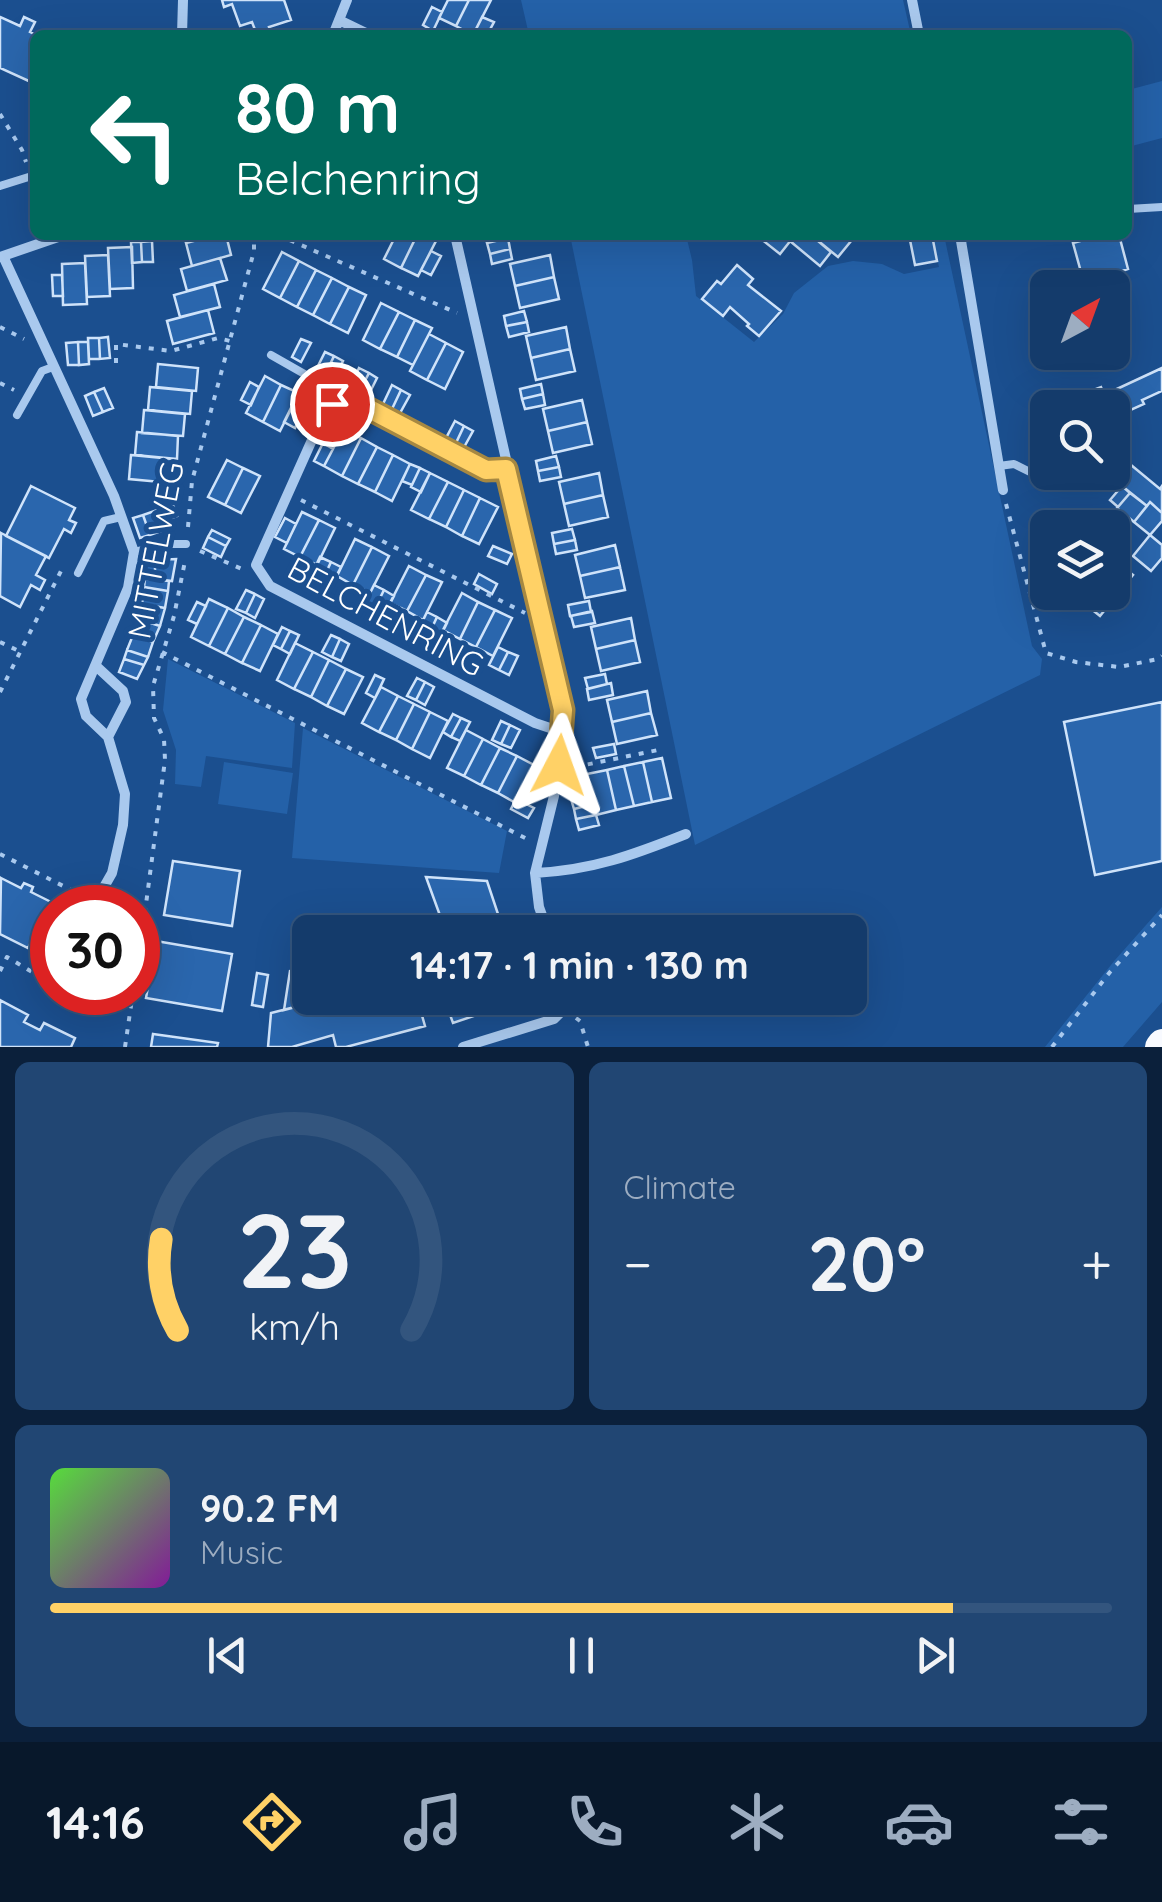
<!DOCTYPE html>
<html lang="en">
<head>
<meta charset="utf-8">
<style>
  body { margin:0; font-family:Quicksand,sans-serif; background:#214673; color:#f1f3f6; height:100vh; display:flex; flex-direction:column; font-size:38px; white-space:nowrap }
  * { box-sizing:border-box; margin:0 }
  p { font-size:32px; color:#9dadc1 }
  .icon { flex:none; width:55px; height:55px; fill:none; stroke:currentColor; stroke-width:2; stroke-linecap:round; stroke-linejoin:round }
  .map { position:relative; height:1047px; overflow:hidden }
  .sheet { display:flex; flex-direction:column; gap:15px; padding:15px; background:#0b203b; flex:1 }
  .sheet>* { flex:none }
  .hud { position:absolute; left:30px; top:30px; width:1102px; height:210px; border-radius:15px; box-shadow:0 10px 40px #0002,0 0 0 2px #33557e; background:#00695c; color:#fff; overflow:hidden }
  .needle { width:65px; rotate:41deg }
  .tools { position:absolute; left:1030px; top:270px; display:grid; gap:20px }
  .tools a { display:grid; place-items:center; width:100px; height:100px; border-radius:15px; background:#143b6b; box-shadow:0 10px 40px #0002,0 0 0 2px #33557e; font-size:50px }
  .speed { position:absolute; left:30px; top:885px; display:flex; gap:20px; font-size:50px; font-weight:700; text-align:center }
  .speed>* { display:grid; place-content:center; width:130px; height:130px; border-radius:50%; background:#143b6b; box-shadow:0 10px 40px #0002,0 0 0 2px #33557e; line-height:1 }
  .speed .limit { border:15px solid #d22; background:#fff; color:#111 }
  .pin { position:absolute; display:grid; place-items:center; width:85px; height:85px; color:#fff; margin:-42px; border:5px solid #fff; border-radius:50%; box-shadow:0 2px 10px #0007 }
  .me { position:absolute; width:110px; margin:-55px; rotate:4deg; stroke-linejoin:round; filter:drop-shadow(0 0 8px #0008) }
  .turn { display:flex; align-items:center; gap:35px; height:210px; padding:0 40px; font-size:45px }
  .turn .icon { width:130px; height:130px; stroke-width:2.5 }
  .turn b { display:block; font-size:70px; line-height:85px }
  .big { font-size:75px; font-weight:800; line-height:1.1 }
  .sheet .card { flex:1; display:flex; flex-direction:column; justify-content:center; gap:15px; min-width:0; padding:0 35px; border-radius:15px; background:#214673 }
  .sheet .dial { align-items:center; gap:0 }
  .dial svg { height:260px; overflow:visible; fill:none; stroke:#33557e; stroke-width:7; stroke-linecap:round; text-anchor:middle }
  .dial text { fill:#f1f3f6; stroke:none }
  .song { display:flex; align-items:center; gap:30px }
  .cover { width:120px; height:120px; border-radius:15px; background:linear-gradient(135deg,hsl(110 70% 55%),hsl(290 70% 35%)) }
  .played { height:10px; border-radius:5px; background:linear-gradient(90deg,#ffd166 85%,#33557e 85%) }
  .keys { display:flex; justify-content:space-around; direction:ltr }
  .heat { display:flex; justify-content:space-between; align-items:center; font-size:55px; direction:ltr }
  .sheet .tiles { flex:1; display:grid; gap:15px; grid-template-columns:1fr 1fr }
  .card:last-child { grid-column:span 2 }
  .trip { position:absolute; left:292px; top:915px; width:575px; height:100px; border-radius:15px; background:#143b6b; box-shadow:0 10px 40px #0002,0 0 0 2px #33557e; font-weight:800; line-height:100px; text-align:center }
  .tab-bar { display:flex; height:160px; justify-content:space-around; align-items:center; background:#08182b; color:#9dadc1 }
  .tab-bar .icon { width:70px; height:70px }
  .tab-bar .on { color:#ffd166 }
  .tab-bar b { font-size:45px; color:#f1f3f6 }
  .map>svg:first-child { display:block }
  .green { fill:#2461a8 }
  .building { fill:#2a66ad; stroke:#cfe3fa; stroke-width:2.5 }
  .lines { fill:none; stroke-linecap:round; stroke-linejoin:round }
  .path { stroke:#a9c9ee; stroke-width:4; stroke-dasharray:5 8; stroke-linecap:butt }
  .service { stroke:#a9c9ee; stroke-width:8 }
  .minor { stroke:#a9c9ee; stroke-width:10 }
  .trunk { stroke:#f8faff; stroke-width:28 }
  .route-casing { stroke:#a68842; stroke-width:25 }
  .route { stroke:#ffd166; stroke-width:18 }
  .labels { text-anchor:middle; dominant-baseline:central; stroke-width:10; stroke-linejoin:round; paint-order:stroke }
  .street-label { font-size:32px; fill:#fff; stroke:#1b4f8f }
</style>
</head>
<body>
<div class="map">
<svg width="1162" height="1047" viewBox="0 0 1162 1047">
  <rect width="100%" height="100%" fill="#1b4f8f"/>
  <!-- green -->
  <path class="green" d="M521,0H903L911,35H529Z
    M1162,81V138L1128,147V90Z
    M570,235H686L692,260L696,296L754,342L783,314L794,293L828,266L853,261L882,264L904,274L939,267L932,235H944L1032,646L1042,659L1040,675L695,845Z
    M168,659L295,723L292,768L206,756L201,787L175,784L176,750L163,710Z
    M303,728L507,831L499,873L292,858Z
    M224,762L293,773L287,814L218,804Z
    M1162,907V1002L1123,1047H1045L1115,960Z"/>
  <!-- building -->
  <path class="building" d="M222,0H284L291,20L269,27L272,35H257L252,22L240,26L232,4L224,7Z
    M448,0H469L456,26L439,18Z
    M469,0H491L473,35L456,26Z
    M432,7L442,12L433,31L423,25Z
    M0,17L20,26L24,17L35,22L30,32L36,35L35,74L31,82L0,68Z
    M482,17L494,22L487,35H473Z
    M216,235H226L231,255L192,266L186,243Z
    M396,235H417L401,268L384,259Z
    M417,235H429L437,239L418,276L401,268Z
    M756,235H795L780,254Z
    M795,235H811L831,252L820,266L790,241Z
    M811,235H856L838,257Z
    M909,235H932L937,261L915,265Z
    M1102,235H1119L1128,269L1088,283L1085,271L1081,272L1073,243Z
    M508,238L510,249L490,254L487,243Z
    M152,241L153,262H142L141,242Z
    M131,242H141L142,262L132,263Z
    M132,247L133,288L110,289L108,248Z
    M510,249L512,259L492,264L490,254Z
    M431,251L441,256L431,275L421,270Z
    M282,252L299,261L280,298L263,289Z
    M108,255L110,296L87,297L85,256Z
    M550,255L554,277L515,286L510,264Z
    M220,258L227,280L187,291L181,269Z
    M299,261L316,270L297,307L280,298Z
    M85,263L87,304L63,305L62,264Z
    M737,265L753,279L748,285L781,311L759,336L747,326L749,324L730,307L723,316L702,299L717,281L721,284Z
    M316,270L332,278L313,315L297,307Z
    M52,275H62L63,296H53Z
    M554,277L559,299L520,308L515,286Z
    M332,278L349,287L330,324L313,315Z
    M214,284L220,307L180,317L174,295Z
    M349,287L366,295L348,333L330,324Z
    M381,303L399,312L380,349L363,340Z
    M208,310L214,333L173,344L167,321Z
    M524,311L527,322L506,326L504,316Z
    M399,312L415,320L397,357L380,349Z
    M415,320L432,328L413,365L397,357Z
    M527,322L529,332L509,337L506,326Z
    M566,327L570,349L531,358L526,336Z
    M429,334L446,343L427,380L410,371Z
    M108,337L110,358L100,359L99,338Z
    M88,338H99L100,359H89Z
    M301,339L311,343L301,362L292,357Z
    M78,342L79,365H68L66,343Z
    M78,342H88L89,364L79,365Z
    M446,343L463,352L445,389L427,380Z
    M570,349L575,371L536,380L531,358Z
    M325,352L334,356L325,375L316,370Z
    M334,356L343,361L334,379L325,375Z
    M158,364L198,368L196,391L156,387Z
    M359,368L369,373L359,392L350,387Z
    M1162,368V391L1142,400L1144,404L1113,418L1112,408H1108L1105,400L1094,405L1088,392L1101,387L1104,395Z
    M369,373L377,378L368,396L359,392Z
    M265,376L281,385L263,422L246,413Z
    M250,382L259,387L251,405L241,400Z
    M541,384L543,394L522,399L520,389Z
    M281,385L299,393L280,431L263,422Z
    M392,385L401,390L392,409L383,404Z
    M150,387L192,391L190,414L148,410Z
    M104,388L113,408L103,412L94,392Z
    M401,390L410,395L400,413L392,409Z
    M94,392L103,412L93,416L85,396Z
    M543,394L545,405L525,409L522,399Z
    M582,400L587,422L548,431L543,409Z
    M293,404L304,409L295,428L284,422Z
    M144,410L185,414L183,436L142,433Z
    M455,421L464,426L455,445L445,440Z
    M587,422L592,444L553,453L548,431Z
    M464,426L473,431L463,449L455,445Z
    M343,430L361,438L342,476L324,466Z
    M137,432L178,436L177,459L135,455Z
    M361,438L377,447L358,484L342,476Z
    M323,443L333,449L324,466L314,461Z
    M377,447L393,455L375,492L358,484Z
    M131,455L173,459L171,483L129,479Z
    M393,455L410,464L392,501L375,492Z
    M556,456L559,467L538,471L536,461Z
    M227,460L243,468L225,505L208,497Z
    M1125,460L1160,489L1162,486V513L1150,502L1147,506L1117,482L1123,474L1117,469Z
    M410,464L420,468L412,485L402,481Z
    M559,467L561,477L540,481L538,471Z
    M243,468L260,476L241,513L225,505Z
    M420,468L430,473L421,492L411,487Z
    M430,473L448,482L429,519L411,510Z
    M599,473L603,495L564,504L559,482Z
    M448,482L464,490L446,527L429,519Z
    M31,486L75,508L69,520L76,523L71,533L64,529L49,558L6,536Z
    M1122,486L1130,493L1118,507L1110,500Z
    M464,490L480,498L462,536L446,527Z
    M1130,493L1147,506L1134,522L1117,508Z
    M603,495L608,517L569,526L564,504Z
    M170,496L177,516L167,520L160,500Z
    M480,498L498,507L479,544L462,536Z
    M1150,502L1162,513V521L1150,535L1134,522Z
    M163,508L170,528L150,535L143,515Z
    M302,512L319,520L300,557L284,549Z
    M143,515L150,535L140,538L133,518Z
    M285,518L296,524L287,543L275,537Z
    M319,520L335,528L317,565L300,557Z
    M572,529L575,540L554,544L552,533Z
    M212,530L230,539L226,546L208,537Z
    M1,533L46,556L36,575L45,580L40,590L31,585L20,607L0,596Z
    M1150,535L1162,545V558L1151,571L1133,556Z
    M208,537L226,546L221,557L203,548Z
    M355,539L372,547L353,585L337,576Z
    M575,540L577,550L556,554L554,544Z
    M615,545L620,567L580,576L575,555Z
    M493,546L512,554L507,564L488,556Z
    M372,547L389,556L370,593L353,585Z
    M320,557L331,562L322,581L311,576Z
    M1112,558L1133,575L1100,616L1071,593L1112,592Z
    M176,559L172,581L155,579V560Z
    M155,560V579H142V561Z
    M331,562L341,567L331,586L322,581Z
    M409,566L426,575L407,611L390,603Z
    M620,567L625,590L585,598L580,576Z
    M479,574L497,584L492,594L474,584Z
    M426,575L442,582L423,620L407,611Z
    M145,578L169,581L168,591L144,587Z
    M374,585L384,590L375,608L365,603Z
    M144,587L168,591L165,608L142,604Z
    M246,590L255,594L246,613L236,609Z
    M384,590L394,596L385,613L375,608Z
    M462,593L478,602L460,639L443,630Z
    M255,594L264,599L255,618L246,613Z
    M209,599L228,608L209,646L191,637Z
    M589,601L591,612L570,616L568,605Z
    M197,602L206,606L197,624L188,620Z
    M478,602L495,610L476,647L460,639Z
    M142,604L165,608L160,626L138,619Z
    M228,608L244,617L225,654L209,646Z
    M495,610L512,618L493,656L476,647Z
    M592,611L595,623L574,627L571,616Z
    M427,612L437,617L428,636L418,631Z
    M244,617L261,625L242,663L225,654Z
    M437,617L447,623L438,641L428,636Z
    M631,618L635,640L596,649L591,627Z
    M138,619L160,626L153,642L133,635Z
    M261,625L278,634L260,671L242,663Z
    M282,627L290,631L281,649L273,645Z
    M290,631L299,635L290,654L281,649Z
    M133,635L153,642L148,657L127,650Z
    M331,635L340,639L332,657L322,652Z
    M340,639L349,644L341,661L332,657Z
    M635,640L640,662L601,671L596,649Z
    M295,643L313,652L294,689L277,680Z
    M498,647L508,652L499,670L489,665Z
    M127,650L148,657L144,665L124,659Z
    M313,652L329,660L311,697L294,689Z
    M508,652L518,656L509,675L499,670Z
    M124,659L144,665L137,679L119,672Z
    M329,660L346,669L327,706L311,697Z
    M346,669L363,677L344,714L327,706Z
    M605,674L607,684L588,689L585,678Z
    M375,675L384,679L375,698L366,693Z
    M417,678L425,682L416,700L407,696Z
    M425,682L434,687L425,705L416,700Z
    M611,683L613,695L589,700L587,689Z
    M381,687L398,696L379,732L362,723Z
    M647,691L651,713L612,722L607,700Z
    M398,696L414,704L396,740L379,732Z
    M1162,702V861L1095,875L1064,722Z
    M414,704L430,712L412,749L396,740Z
    M430,712L448,721L430,758L412,749Z
    M651,713L657,735L617,744L612,722Z
    M453,714L461,718L451,737L443,732Z
    M461,718L470,722L460,741L451,737Z
    M501,721L510,725L501,744L492,740Z
    M510,725L520,730L511,748L501,744Z
    M466,730L483,739L464,776L447,768Z
    M483,739L500,748L481,785L464,776Z
    M614,744L616,754L596,758L593,748Z
    M500,748L517,756L498,793L481,785Z
    M517,756L534,765L514,802L498,793Z
    M662,758L671,798L652,802L643,762Z
    M643,762L652,802L634,806L624,766Z
    M624,766L634,806L616,810L607,770Z
    M607,770L616,810L596,815L587,774Z
    M589,783L592,795L571,799L569,788Z
    M592,795L594,804L574,809L571,799Z
    M516,799L534,808L528,818L511,809Z
    M594,804L596,815L576,819L574,809Z
    M596,815L599,825L579,830L576,819Z
    M173,861L240,871L232,926L164,915Z
    M426,877L487,881L504,932H446Z
    M1,878L21,888L24,883L33,887L31,892L51,902L28,948L0,934Z
    M156,941L232,954L222,1011L146,998Z
    M308,967L310,998H330L284,1010L290,971Z
    M257,973L268,975L263,1007L252,1005Z
    M330,998H417L425,1026L346,1047H336L333,1035L292,1047H268L271,1013Z
    M444,998H527L453,1023Z
    M0,1000L28,1015L24,1022L40,1030L44,1023L75,1038L71,1047H0Z
    M153,1034L218,1043L217,1047H151Z"/>
  <g class="lines">
    <!-- path -->
    <path class="path" d="M0,114L22,150L26,162
      M278,235L457,313
      M0,327L24,339
      M116,363V344L171,351L218,338L230,341
      M0,383L14,390
      M301,500L525,613
      M1006,504L1046,653L1076,662L1119,667L1158,659L1162,656
      M188,527L192,481L254,251V235
      M200,551L242,569
      M0,642L21,652
      M162,652L527,839
      M0,692L61,571
      M575,767L663,749
      M0,854L81,895
      M138,965L165,760L164,739L154,718L153,686L174,616L185,561
      M0,971L7,957L52,984
      M576,1018L580,1021L588,1047
      M125,1047L133,992
      M1052,1047L1110,972L1162,915"/>
    <!-- service -->
    <path class="service" d="M0,186L35,175
      M1128,209L1162,207
      M961,239L982,235
      M271,355L322,384L332,404
      M17,415L42,371L53,367
      M999,466L1014,464L1032,473
      M134,552L170,544H186
      M78,573L104,521L121,517"/>
    <!-- minor -->
    <path class="minor" d="M912,0L919,35
      M339,20L370,35
      M182,35L183,0
      M333,35L347,0
      M455,235L563,710L554,796L535,873L539,907L548,932
      M960,235L1003,490
      M3,256L114,496L134,552L128,588L81,699L86,716L108,737L125,794L123,825L112,873L92,908
      M0,257L64,235
      M507,469H486L358,403L332,404L316,431L256,565L270,586L535,723L562,732
      M96,666L123,691L126,702L108,737
      M535,873C593,870 633,855 686,834
      M463,1047L554,1019L565,1008L569,998"/>
    <!-- trunk -->
    <path class="trunk" d="M1159,1047L1162,1043"/>
  </g>
  <g class="lines">
    <defs>
      <path id="route" d="M332,404L358,403L486,470L506,469L563,710L559,765"/>
    </defs>
    <!-- route casing -->
    <use href="#route" class="route-casing"/>
    <!-- route -->
    <use href="#route" class="route"/>
  </g>
  <g class="labels">
    <!-- street labels -->
    <g class="street-label">
      <text transform="translate(155 550) rotate(-79)">MITTELWEG</text>
      <text transform="translate(386 616) rotate(28)">BELCHENRING</text>
    </g>
  </g>
</svg>
<div class="tools">
<a><svg class="needle" viewBox="-14 -14 28 28"><path d="M0-13l5 13h-10z" fill="#e53935"/><path d="M0 13l5-13h-10z" fill="#9dadc1"/></svg></a>
<a><svg class="icon" aria-label="search" viewBox="0 0 24 24"><circle cx="10" cy="10" r="6"/><path d="M15 15l6 6"/></svg></a>
<a><svg class="icon" aria-label="layers" viewBox="0 0 24 24"><path d="M12 4l9 5-9 5-9-5zM3 14l9 5 9-5"/></svg></a>
</div>
<div class="speed"><div class="limit">30</div></div>
<div class="pin" style="left:332px;top:404px;background:#d93025"><svg class="icon" aria-label="arrive" viewBox="0 0 24 24"><path d="M6 21V4h12l-3 4 3 4H6"/></svg></div>
<svg class="me" style="left:559px;top:765px" viewBox="-20 -20 40 40"><path d="M0-17L14 15 0 8-14 15z" fill="#ffd166" stroke="#fff" stroke-width="4"/></svg>
<div class="trip">14:17 · 1 min · 130 m</div>
<div class="hud">
<div class="turn"><svg class="icon" aria-label="left" viewBox="0 0 24 24"><path d="M17 20v-9H6M10 6l-5 5 5 5"/></svg><div><b>80 m</b>Belchenring</div></div>
</div>
</div>
<section class="sheet">
<div class="tiles">
<div class="card dial"><svg viewBox="0 0 100 80">
<path d="M14 69A42 42 0 1 1 86 69"/>
<path d="M14 69A42 42 0 0 1 9 41" stroke="#ffd166"/>
<text x="50" y="56" font-size="32" font-weight="700">23</text>
<text x="50" y="72" font-size="11">km/h</text>
</svg></div>
<div class="card"><p>Climate</p>
<div class="heat"><a>−</a><b class="big">20°</b><a>+</a></div>
</div>
<div class="card">
<div class="song"><i class="cover"></i><div><b>90.2 FM</b><p>Music</p></div></div>
<div class="played"></div>
<div class="keys"><svg class="icon" aria-label="previous" viewBox="0 0 24 24"><path d="M18 5L8 12l10 7zM5 5v14"/></svg><svg class="icon" aria-label="pause" viewBox="0 0 24 24"><path d="M8 5v14M16 5v14"/></svg><svg class="icon" aria-label="next" viewBox="0 0 24 24"><path d="M6 5l10 7-10 7zM19 5v14"/></svg></div>
</div>
</div>
</section>
<nav class="tab-bar">
<b>14:16</b>
<svg class="icon on" aria-label="directions" viewBox="0 0 24 24"><path d="M12 3l9 9-9 9-9-9zM9 14v-3h6M13 9l2 2-2 2"/></svg>
<svg class="icon" aria-label="music" viewBox="0 0 24 24"><path d="M9 18V5l10-2v13"/><circle cx="6" cy="18" r="3"/><circle cx="16" cy="16" r="3"/></svg>
<svg class="icon" aria-label="phone" viewBox="0 0 24 24"><path d="M5 4h4l2 5-3 2q2 4 5 5l2-3 5 2v4C11 20 4 13 5 4z"/></svg>
<svg class="icon" aria-label="climate" viewBox="0 0 24 24"><path d="M12 3v18M4 7l16 10M4 17L20 7"/></svg>
<svg class="icon" aria-label="car" viewBox="0 0 24 24"><path d="M5 17H2v-5l4-1 3-4h7l3 4 3 1v5h-3M9 17h6M6 11h13"/><circle cx="7" cy="17" r="2"/><circle cx="17" cy="17" r="2"/></svg>
<svg class="icon" aria-label="filters" viewBox="0 0 24 24"><path d="M4 7h16M4 17h16"/><circle cx="9" cy="7" r="2"/><circle cx="15" cy="17" r="2"/></svg>
</nav>
</body>
</html>
